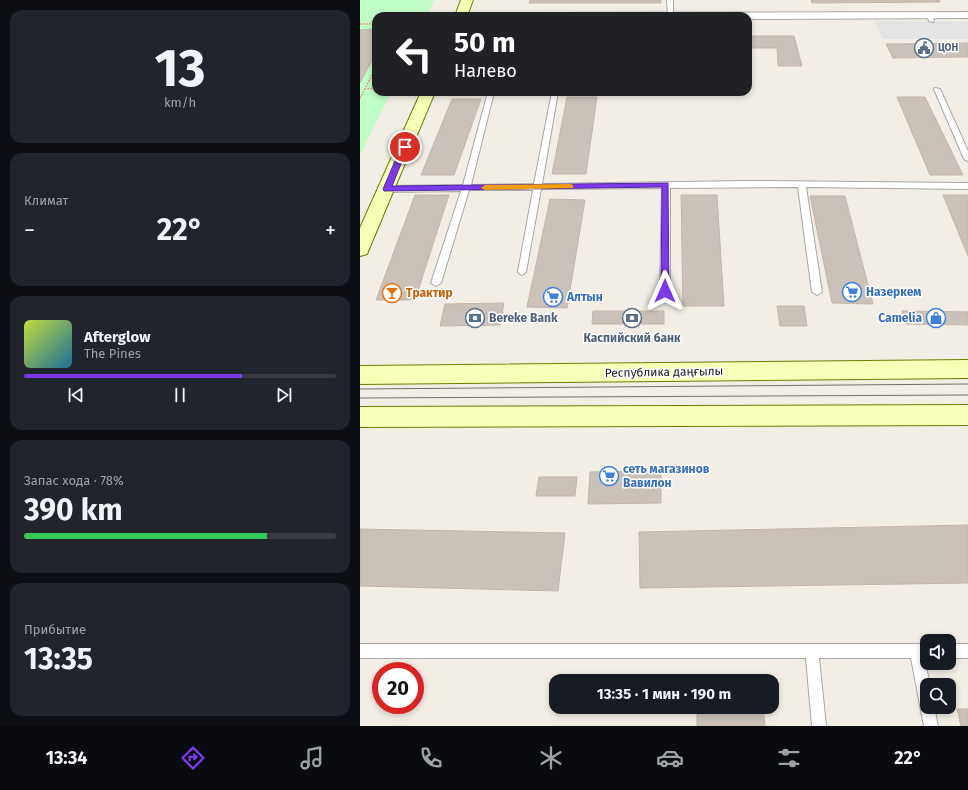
<!DOCTYPE html>
<html lang="ru">
<head>
<meta charset="utf-8">
<style>
  body { margin:0; font-family:"Fira Sans",sans-serif; background:#20242c; color:#f1f3f6; height:100vh; display:flex; flex-direction:column; font-size:15px; white-space:nowrap }
  * { box-sizing:border-box; margin:0 }
  p { font-size:13px; color:#9ea1a6 }
  .icon { flex:none; width:22px; height:22px; fill:none; stroke:currentColor; stroke-width:2; stroke-linecap:round; stroke-linejoin:round }
  .map { position:relative; flex:1; overflow:hidden }
  .side { display:flex; flex-direction:column; gap:10px; padding:10px; background:#0d0f14; width:360px }
  .side>* { flex:none }
  .banner { position:absolute; left:12px; top:12px; width:380px; height:84px; border-radius:12px; box-shadow:0 2px 6px #0003; background:#202124; color:#fff; overflow:hidden }
  .controls { position:absolute; left:560px; top:634px; display:grid; gap:8px }
  .controls a { display:grid; place-items:center; width:36px; height:36px; border-radius:8px; background:#171b24; box-shadow:0 2px 6px #0003; font-size:20px }
  .speed { position:absolute; left:12px; top:662px; display:flex; gap:8px; font-size:20px; font-weight:700; text-align:center }
  .speed>* { display:grid; place-content:center; width:52px; height:52px; border-radius:50%; background:#171b24; box-shadow:0 2px 6px #0003; line-height:1 }
  .speed .limit { border:6px solid #d22; background:#fff; color:#111 }
  .pin { position:absolute; display:grid; place-items:center; width:34px; height:34px; color:#fff; margin:-17px; border:2px solid #fff; border-radius:50%; box-shadow:0 1px 4px #0007 }
  .me { position:absolute; width:44px; margin:-22px; rotate:0deg; stroke-linejoin:round; filter:drop-shadow(0 0 3px #0008) }
  .turn { display:flex; align-items:center; gap:14px; height:84px; padding:0 16px; font-size:18px }
  .turn .icon { width:52px; height:52px; stroke-width:2.5 }
  .turn b { display:block; font-size:28px; line-height:34px }
  .big { font-size:30px; font-weight:700; line-height:1.1 }
  .side .card { flex:1; display:flex; flex-direction:column; justify-content:center; gap:6px; min-width:0; padding:0 14px; border-radius:12px; background:#20242c }
  .side .dial { align-items:center; gap:0 }
  .dial b { font-size:52px; line-height:1 }
  .song { display:flex; align-items:center; gap:12px }
  .cover { width:48px; height:48px; border-radius:6px; background:linear-gradient(135deg,hsl(70 70% 55%),hsl(200 70% 35%)) }
  .played { height:4px; border-radius:2px; background:linear-gradient(90deg,#7c3aed 70%,#363941 70%) }
  .keys { display:flex; justify-content:space-around; direction:ltr }
  .heat { display:flex; justify-content:space-between; align-items:center; font-size:22px; direction:ltr }
  .charge { height:6px; border-radius:3px; background:linear-gradient(90deg,#34c759 78%,#363941 0) }
  .trip { position:absolute; left:189px; top:674px; width:230px; height:40px; border-radius:12px; background:#171b24; box-shadow:0 2px 6px #0003; font-weight:700; line-height:40px; text-align:center }
  .tabs { display:flex; height:64px; justify-content:space-around; align-items:center; background:#090b0e; color:#9ea1a6 }
  .tabs .icon { width:28px; height:28px }
  .tabs .on { color:#7c3aed }
  .tabs b { font-size:18px; color:#f1f3f6 }
  main { display:flex; flex:1; min-height:0 }
  .map>svg:first-child { display:block }
  .park { fill:#c0fec8 }
  .parking { fill:#e4e4e4 }
  .building { fill:#cac1b8; stroke:#c5b5a7 }
  .lines { fill:none; stroke-linecap:round; stroke-linejoin:round }
  .lane-casing { stroke:#a7a7a7; stroke-width:2 }
  .street-casing { stroke:#a7a7a7; stroke-width:2 }
  .secondary-casing { stroke:#6b7e00; stroke-width:2 }
  .path { stroke:#ff7f69; stroke-width:1.5; stroke-dasharray:1.5 1.5; stroke-linecap:butt }
  .lane { fill:#fff; fill-rule:evenodd }
  .street { fill:#fff; fill-rule:evenodd }
  .secondary { fill:#f8ffb6; fill-rule:evenodd }
  .tram { stroke:#6e6e6e; stroke-width:1 }
  .route { fill:#7c3aed; stroke:#51269a }
  .slow { fill:#f59e0b }
  .labels { text-anchor:middle; dominant-baseline:central; stroke-width:3; stroke-linejoin:round; paint-order:stroke }
  .far-service-label { font-size:10px; font-weight:bold; fill:#4e5e75; stroke:#fff; text-anchor:start }
  .shop-label { font-size:12px; font-weight:bold; fill:#366cbe; stroke:#fff; text-anchor:start }
  .food-label { font-size:12px; font-weight:bold; fill:#c56008; stroke:#fff; text-anchor:start }
  .service-label { font-size:12px; font-weight:bold; fill:#4e5e75; stroke:#fff; text-anchor:start }
  .street-label { font-size:12px; fill:#202020; stroke:#fff }
</style>
</head>
<body>
<main>
<section class="side">
<div class="card dial"><b>13</b><p>km/h</p></div>
<div class="card"><p>Климат</p>
<div class="heat"><a>−</a><b class="big">22°</b><a>+</a></div>
</div>
<div class="card">
<div class="song"><i class="cover"></i><div><b>Afterglow</b><p>The Pines</p></div></div>
<div class="played"></div>
<div class="keys"><svg class="icon" aria-label="previous" viewBox="0 0 24 24"><path d="M18 5L8 12l10 7zM5 5v14"/></svg><svg class="icon" aria-label="pause" viewBox="0 0 24 24"><path d="M8 5v14M16 5v14"/></svg><svg class="icon" aria-label="next" viewBox="0 0 24 24"><path d="M6 5l10 7-10 7zM19 5v14"/></svg></div>
</div>
<div class="card"><p>Запас хода · 78%</p><b class="big">390 km</b><div class="charge"></div></div>
<div class="card"><p>Прибытие</p><b class="big">13:35</b></div>
</section>
<div class="map">
<svg width="608" height="726" viewBox="0 0 608 726">
  <rect width="100%" height="100%" fill="#f2eee6"/>
  <!-- park -->
  <path class="park" d="M0,0H74L67,16H16V92H31L0,155Z"/>
  <!-- parking -->
  <path class="parking" d="M514,21L608,22V39H523Z"/>
  <!-- building -->
  <path class="building" d="M170,0H301V3H169Z
    M451,0H579L580,2L452,3Z
    M16,29V53L0,83V30Z
    M388,36H434L442,66H418L417,48H388Z
    M608,43V57L533,58L526,44Z
    M207,97H237L226,174H192Z
    M537,97H565L603,175H570Z
    M92,99H121L94,175H61Z
    M55,195H89L55,300H16Z
    M321,195H357L364,306H323Z
    M583,195H608V256Z
    M450,196H485L513,304L472,303Z
    M190,199L225,200L207,308L167,307Z
    M144,303L140,325L80,326L85,304Z
    M417,306H444L447,326H420Z
    M233,311H304V324H232Z
    M542,311L608,312V325L546,324Z
    M301,471V503L228,504L230,472Z
    M179,477H217L215,496H176Z
    M608,525V583L280,588L279,532Z
    M0,529L205,533L198,591L0,586Z
    M403,707L405,726H337V709Z
    M597,709H608V726H601Z"/>
  <g class="lines">
    <defs>
      <path id="lane" d="M307,0H313V16L308,15Z
        M570,13L573,15L574,22L569,21L567,15Z
        M575,88L580,89L608,151V161L604,159L574,89Z
        M128,92H134L111,185L174,184L192,92H198L182,184L389,181L608,183V189L446,187L462,292L457,295L452,292L438,187L310,188V291L305,294L300,291L302,188L181,189L166,272L162,275L158,272L173,190H109L81,283L76,286L71,283L101,191L27,192L23,189L27,186L103,185Z
        M0,644H567V658H564L570,685H567V707H574L578,726H564L551,658H459L466,726H452L446,658H0Z
        M589,644H608V658H589Z"/>
      <path id="street" d="M608,12V18L388,19V16H164L170,13Z"/>
      <path id="secondary" d="M101,0H113L107,16H95Z
        M61,92H75L9,249L7,254L0,256V228Z
        M608,360V378L0,384V366Z
        M608,405V425L0,427V407Z"/>
    </defs>
    <!-- lane casing -->
    <use href="#lane" class="lane-casing"/>
    <!-- street casing -->
    <use href="#street" class="street-casing"/>
    <!-- secondary casing -->
    <use href="#secondary" class="secondary-casing"/>
    <!-- path -->
    <path class="path" d="M0,24H16
      M16,67L5,89L16,88
      M0,98L5,89"/>
    <!-- lane -->
    <use href="#lane" class="lane"/>
    <!-- street -->
    <use href="#street" class="street"/>
    <!-- secondary -->
    <use href="#secondary" class="secondary"/>
    <!-- tram -->
    <path class="tram" d="M0,389L608,384
      M0,398L608,395"/>
  </g>
  <!-- route -->
  <path class="route" d="M45,145L48,147L32,186L308,183L309,291L308,293L305,294L301,291L302,187L24,191L23,189L41,147Z"/>
  <!-- slow -->
  <path class="slow" d="M210,184L213,185V188L125,190L121,188L125,185Z"/>
  <!-- icons -->
  <defs>
    <symbol id="civic-ring" viewBox="-11 -11 22 22"><circle r="9.5" fill="#fff" stroke="#5c6f8a" stroke-width="1.5"/><path d="M-.6-6.5H3V-4.5H.6V-3L4-1V1h2V6H-6V1h2V-1L-.6-3ZM-1.2 2.5V6h2.4V2.5Z" fill="#5c6f8a"/></symbol>
    <symbol id="supermarket-ring" viewBox="-11 -11 22 22"><circle r="9.5" fill="#fff" stroke="#3f7fe0" stroke-width="1.5"/><path d="M-6-5.5h2.5l.6 2H6L4.5 2H-2.5L-4.4-4H-6ZM-1.5 3.2a1.3 1.3 0 1 0 .1 0ZM3 3.2a1.3 1.3 0 1 0 .1 0Z" fill="#3f7fe0"/></symbol>
    <symbol id="bar-ring" viewBox="-11 -11 22 22"><circle r="9.5" fill="#fff" stroke="#e8710a" stroke-width="1.5"/><path d="M-6-5H6L.8 .8V4.5H3.5V6h-7V4.5H-.8V.8Z" fill="#e8710a"/></symbol>
    <symbol id="bank-ring" viewBox="-11 -11 22 22"><circle r="9.5" fill="#fff" stroke="#5c6f8a" stroke-width="1.5"/><path d="M-6-4H6V4H-6ZM0-2.3a2.3 2.3 0 1 0 0 4.6a2.3 2.3 0 1 0 0-4.6Z" fill="#5c6f8a"/></symbol>
    <symbol id="shop-ring" viewBox="-11 -11 22 22"><circle r="9.5" fill="#fff" stroke="#3f7fe0" stroke-width="1.5"/><path d="M-5-2.5h2.3a2.7 3.5 0 0 1 5.4 0H5L5.5 6h-11ZM-1.5-2.5h3a1.5 2.3 0 0 0-3 0Z" fill="#3f7fe0"/></symbol>
  </defs>
  <g fill-rule="evenodd">
    <use href="#civic-ring" x="553" y="37" width="22" height="22"/>
    <use href="#supermarket-ring" x="481" y="281" width="22" height="22"/>
    <use href="#bar-ring" x="21" y="282" width="22" height="22"/>
    <use href="#supermarket-ring" x="182" y="286" width="22" height="22"/>
    <use href="#bank-ring" x="104" y="307" width="22" height="22"/>
    <use href="#bank-ring" x="261" y="307" width="22" height="22"/>
    <use href="#shop-ring" x="565" y="307" width="22" height="22"/>
    <use href="#supermarket-ring" x="238" y="465" width="22" height="22"/>
  </g>
  <g class="labels">
    <!-- far-service labels -->
    <g class="far-service-label">
      <text x="578" y="48">ЦОН</text>
    </g>
    <!-- shop labels -->
    <g class="shop-label">
      <text x="506" y="292">Назеркем</text>
      <text x="207" y="297">Алтын</text>
      <text x="562" y="318" text-anchor="end">Camelia</text>
      <text x="263" y="469">сеть магазинов<tspan x="263" dy="14">Вавилон</tspan></text>
    </g>
    <!-- food labels -->
    <g class="food-label">
      <text x="46" y="293">Трактир</text>
    </g>
    <!-- service labels -->
    <g class="service-label">
      <text x="129" y="318">Bereke Bank</text>
      <text x="272" y="338" text-anchor="middle">Каспийский банк</text>
    </g>
    <!-- street labels -->
    <g class="street-label">
      <text transform="translate(304 372) rotate(-1)">Республика даңғылы</text>
    </g>
  </g>
</svg>
<div class="controls">
<a><svg class="icon" aria-label="sound" viewBox="0 0 24 24"><path d="M4 9h4l5-4v14l-5-4H4zM17 9q2 3 0 6"/></svg></a>
<a><svg class="icon" aria-label="search" viewBox="0 0 24 24"><circle cx="10" cy="10" r="6"/><path d="M15 15l6 6"/></svg></a>
</div>
<div class="speed"><div class="limit">20</div></div>
<div class="pin" style="left:45px;top:147px;background:#d93025"><svg class="icon" aria-label="arrive" viewBox="0 0 24 24"><path d="M6 21V4h12l-3 4 3 4H6"/></svg></div>
<svg class="me" style="left:305px;top:291px" viewBox="-20 -20 40 40"><path d="M0-17L14 15 0 8-14 15z" fill="#7c3aed" stroke="#fff" stroke-width="4"/></svg>
<div class="trip">13:35 · 1 мин · 190 m</div>
<div class="banner">
<div class="turn"><svg class="icon" aria-label="left" viewBox="0 0 24 24"><path d="M17 20v-9H6M10 6l-5 5 5 5"/></svg><div><b>50 m</b>Налево</div></div>
</div>
</div>
</main>
<nav class="tabs">
<b>13:34</b>
<svg class="icon on" aria-label="directions" viewBox="0 0 24 24"><path d="M12 3l9 9-9 9-9-9zM9 14v-3h6M13 9l2 2-2 2"/></svg>
<svg class="icon" aria-label="music" viewBox="0 0 24 24"><path d="M9 18V5l10-2v13"/><circle cx="6" cy="18" r="3"/><circle cx="16" cy="16" r="3"/></svg>
<svg class="icon" aria-label="phone" viewBox="0 0 24 24"><path d="M5 4h4l2 5-3 2q2 4 5 5l2-3 5 2v4C11 20 4 13 5 4z"/></svg>
<svg class="icon" aria-label="climate" viewBox="0 0 24 24"><path d="M12 3v18M4 7l16 10M4 17L20 7"/></svg>
<svg class="icon" aria-label="car" viewBox="0 0 24 24"><path d="M5 17H2v-5l4-1 3-4h7l3 4 3 1v5h-3M9 17h6M6 11h13"/><circle cx="7" cy="17" r="2"/><circle cx="17" cy="17" r="2"/></svg>
<svg class="icon" aria-label="filters" viewBox="0 0 24 24"><path d="M4 7h16M4 17h16"/><circle cx="9" cy="7" r="2"/><circle cx="15" cy="17" r="2"/></svg>
<b>22°</b>
</nav>
</body>
</html>
